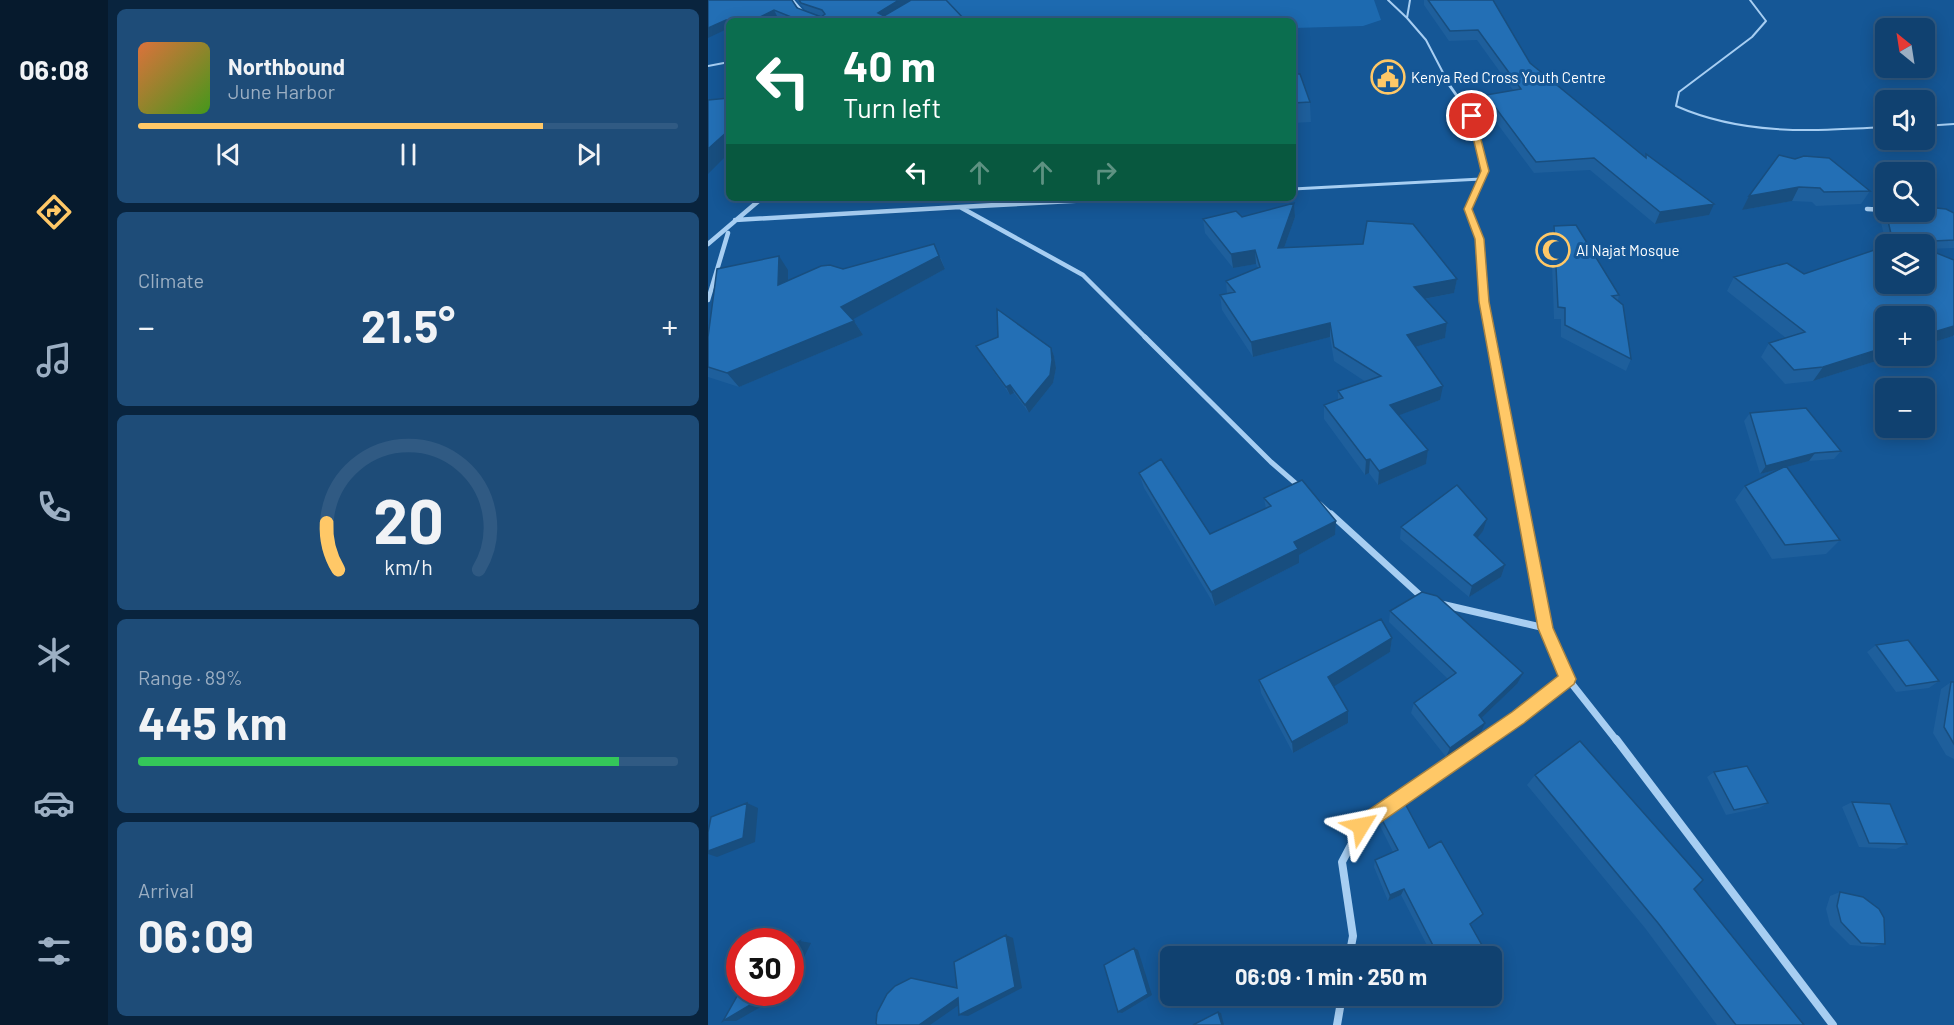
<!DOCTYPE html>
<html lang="en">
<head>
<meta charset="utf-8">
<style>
  body { margin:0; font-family:Barlow,sans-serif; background:#1e4c78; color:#f1f3f6; height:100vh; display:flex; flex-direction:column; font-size:22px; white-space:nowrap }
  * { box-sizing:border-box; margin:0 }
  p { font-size:20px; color:#9cafc3 }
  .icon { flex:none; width:33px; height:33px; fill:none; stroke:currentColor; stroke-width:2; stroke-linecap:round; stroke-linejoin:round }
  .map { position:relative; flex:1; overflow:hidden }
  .sheet { display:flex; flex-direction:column; gap:9px; padding:9px; background:#09243e; width:600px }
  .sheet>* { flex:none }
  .hud { position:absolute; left:18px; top:18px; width:570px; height:183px; border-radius:9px; box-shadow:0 3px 15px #0003,0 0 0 2px #305a83; background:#0b6e4f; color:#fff; overflow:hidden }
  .needle { width:39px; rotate:330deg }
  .fabs { position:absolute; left:1167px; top:18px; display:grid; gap:12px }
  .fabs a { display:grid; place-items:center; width:60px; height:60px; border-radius:9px; background:#104170; box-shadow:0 3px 15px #0003,0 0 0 2px #305a83; font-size:30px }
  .speed { position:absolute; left:18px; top:928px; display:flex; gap:12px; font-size:30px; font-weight:700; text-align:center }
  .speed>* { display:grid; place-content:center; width:78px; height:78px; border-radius:50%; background:#104170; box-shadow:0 3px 15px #0003,0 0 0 2px #305a83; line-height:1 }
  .speed .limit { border:9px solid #d22; background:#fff; color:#111 }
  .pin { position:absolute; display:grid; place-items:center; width:51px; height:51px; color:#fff; margin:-26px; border:3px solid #fff; border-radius:50%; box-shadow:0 2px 6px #0007 }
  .me { position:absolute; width:66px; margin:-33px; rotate:55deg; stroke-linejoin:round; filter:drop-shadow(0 0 4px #0008) }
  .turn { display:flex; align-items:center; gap:21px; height:126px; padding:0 18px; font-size:27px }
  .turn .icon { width:78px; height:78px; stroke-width:2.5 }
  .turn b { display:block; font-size:42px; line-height:51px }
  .lanes { display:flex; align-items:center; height:57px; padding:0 18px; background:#0003; justify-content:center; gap:30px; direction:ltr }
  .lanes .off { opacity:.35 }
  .big { font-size:45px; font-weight:700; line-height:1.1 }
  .sheet .tile { flex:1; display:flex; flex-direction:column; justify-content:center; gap:9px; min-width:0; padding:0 21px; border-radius:9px; background:#1e4c78 }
  .sheet .dial { align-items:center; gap:0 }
  .dial svg { height:156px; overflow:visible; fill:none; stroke:#305a83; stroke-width:7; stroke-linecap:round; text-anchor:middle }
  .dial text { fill:#f1f3f6; stroke:none }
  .song { display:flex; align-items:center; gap:18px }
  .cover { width:72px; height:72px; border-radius:9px; background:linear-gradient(135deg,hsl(20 70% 55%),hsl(100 70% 35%)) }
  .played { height:6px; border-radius:3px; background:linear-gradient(90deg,#ffc867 75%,#305a83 75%) }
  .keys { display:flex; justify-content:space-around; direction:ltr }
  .heat { display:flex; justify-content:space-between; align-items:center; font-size:33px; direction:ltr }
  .charge { height:9px; border-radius:4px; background:linear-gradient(90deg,#34c759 89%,#305a83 0) }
  .trip { position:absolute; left:452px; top:946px; width:342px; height:60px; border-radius:9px; background:#104170; box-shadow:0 3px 15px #0003,0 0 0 2px #305a83; font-weight:700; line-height:60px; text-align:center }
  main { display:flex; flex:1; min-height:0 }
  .dock { display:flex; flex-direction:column; width:108px; justify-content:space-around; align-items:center; background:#061a2d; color:#9cafc3 }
  .dock .icon { width:42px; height:42px }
  .dock .on { color:#ffc867 }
  .dock b { font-size:27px; color:#f1f3f6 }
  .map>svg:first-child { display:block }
  .green { fill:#1d6ab0 }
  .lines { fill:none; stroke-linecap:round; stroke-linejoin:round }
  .service { stroke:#a7cef2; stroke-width:2 }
  .minor-far5 { stroke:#a7cef2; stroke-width:2 }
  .minor-far4 { stroke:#a7cef2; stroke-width:3 }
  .minor-far3 { stroke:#a7cef2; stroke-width:4.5 }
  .minor-far2 { stroke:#a7cef2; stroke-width:5 }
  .minor-far1 { stroke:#a7cef2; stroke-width:7 }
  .minor { stroke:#a7cef2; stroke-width:8 }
  .wall { fill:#1e5f9c }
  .shaded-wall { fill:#184e7f }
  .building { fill:#236fb5; stroke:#184e7f; stroke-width:1.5 }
  .route { fill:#ffc867; stroke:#a68243; stroke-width:1.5 }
  .labels { text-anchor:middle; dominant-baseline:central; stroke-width:6; stroke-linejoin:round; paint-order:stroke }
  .far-poi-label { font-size:15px; fill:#fff; stroke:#155796; text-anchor:start }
</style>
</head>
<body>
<main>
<nav class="dock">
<b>06:08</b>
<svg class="icon on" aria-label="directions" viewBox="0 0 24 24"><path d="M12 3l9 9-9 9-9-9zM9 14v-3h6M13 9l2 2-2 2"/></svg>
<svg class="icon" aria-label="music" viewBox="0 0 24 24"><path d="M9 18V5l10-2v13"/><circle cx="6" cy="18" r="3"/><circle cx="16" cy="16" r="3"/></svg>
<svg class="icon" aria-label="phone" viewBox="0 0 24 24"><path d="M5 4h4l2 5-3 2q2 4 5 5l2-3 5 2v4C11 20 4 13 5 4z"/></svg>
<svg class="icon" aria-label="climate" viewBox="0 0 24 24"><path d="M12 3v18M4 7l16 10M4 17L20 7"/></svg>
<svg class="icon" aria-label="car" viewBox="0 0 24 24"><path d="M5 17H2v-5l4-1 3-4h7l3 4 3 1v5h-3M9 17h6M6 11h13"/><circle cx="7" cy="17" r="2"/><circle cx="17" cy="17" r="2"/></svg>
<svg class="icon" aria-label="filters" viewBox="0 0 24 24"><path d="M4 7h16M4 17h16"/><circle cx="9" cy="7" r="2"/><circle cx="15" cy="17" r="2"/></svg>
</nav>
<section class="sheet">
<div class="tile">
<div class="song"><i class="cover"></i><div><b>Northbound</b><p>June Harbor</p></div></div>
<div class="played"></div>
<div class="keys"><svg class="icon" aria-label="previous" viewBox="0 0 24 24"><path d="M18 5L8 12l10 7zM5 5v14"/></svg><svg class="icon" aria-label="pause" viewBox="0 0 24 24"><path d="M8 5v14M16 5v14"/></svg><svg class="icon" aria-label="next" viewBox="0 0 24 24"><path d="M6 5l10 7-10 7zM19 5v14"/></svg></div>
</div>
<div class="tile"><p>Climate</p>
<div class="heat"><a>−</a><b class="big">21.5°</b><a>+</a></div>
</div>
<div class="tile dial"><svg viewBox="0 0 100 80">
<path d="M14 69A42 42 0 1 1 86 69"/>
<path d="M14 69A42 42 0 0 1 8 45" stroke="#ffc867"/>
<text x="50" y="56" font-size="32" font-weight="700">20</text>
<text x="50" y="72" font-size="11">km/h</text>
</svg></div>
<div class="tile"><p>Range · 89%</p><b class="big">445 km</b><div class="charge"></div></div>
<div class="tile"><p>Arrival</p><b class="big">06:09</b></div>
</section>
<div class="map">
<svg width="1246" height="1025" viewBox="0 0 1246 1025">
  <rect width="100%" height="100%" fill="#155796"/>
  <!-- green -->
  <path class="green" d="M214,0H666L673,20L655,26L585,28V21H217Z"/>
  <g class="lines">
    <!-- service -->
    <path class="service" d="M1042,0L1058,21L1044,37L971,92L968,106C1036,136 1106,131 1178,127
      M1216,126L1246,124"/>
    <!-- minor-far5 -->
    <path class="minor-far5" d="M85,0L96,13
      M680,0L699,18
      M702,0L699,18L718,40L743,88
      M0,66L21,62"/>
    <!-- minor-far4 -->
    <path class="minor-far4" d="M742,86L763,116L777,171L765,198
      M585,189L773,179
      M416,198H419"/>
    <!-- minor-far3 -->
    <path class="minor-far3" d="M766,197L760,209L771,239L776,302L783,338
      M252,207L419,198
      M1159,209L1178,210
      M27,220L252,207L375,275L438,338
      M0,244L54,198
      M0,300L20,233"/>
    <!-- minor-far2 -->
    <path class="minor-far2" d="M437,337L563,462L593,488
      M782,337L816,516
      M612,504L625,516"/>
    <!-- minor-far1 -->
    <path class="minor-far1" d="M623,514L715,598
      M816,514L837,628L860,679L909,741
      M733,604L837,628
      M776,741L860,679"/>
    <!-- minor -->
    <path class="minor" d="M908,739L1125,1025
      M641,957L645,936L634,862L653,826L778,739
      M629,1025L634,996"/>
  </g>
  <!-- wall -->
  <path class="wall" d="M0,0L89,8L113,17V16L97,10L89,0H238L258,21H78L70,18L63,21H21V28Z
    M716,0H785L822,63L937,158L938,154L1001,215L947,224L882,170L826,173L776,106L778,95L805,90L769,40L741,41L716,5Z
    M585,74L602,102L603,122L585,123Z
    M1071,155L1162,191L1153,204L1108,206L1104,202L1084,201L1034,210Z
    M1170,180L1178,183V212L1219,207L1246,213V248L1219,249L1246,260V337L1245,336L1178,356H1184L1105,381L1077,384L1053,357L1061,343L1078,338L1019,291L1026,277L1096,274L1216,284V244H1178L1171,214L1176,207L1169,205L1165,187Z
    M586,203L587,217L576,248L749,279L746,293L717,299L739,323L737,338L707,347L732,400L691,415L720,450L718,464L670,485L661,473L657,475L616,419V405L630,400V391L658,382L626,361L622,337L545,357L514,310L512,295L519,294L518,281L550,268L548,264L525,268L497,233L495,219L534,217Z
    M846,226L911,295L910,300L923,359L918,371L853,337V319H846L843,237Z
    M233,258L237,269L145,319L155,335L31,387L0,377V337L80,270V281L135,269Z
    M268,346L343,348L346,356L348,368L345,383L321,413L306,393L302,395L273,354Z
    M1042,413L1133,451L1126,459L1101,461L1078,467L1132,540L1118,554L1064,559L1027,500L1037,486L1074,468L1052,474L1036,421Z
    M431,473L502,534L558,509L556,498L628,521L627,535L591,555V563L507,606L436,488Z
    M693,527L775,531L769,538L797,565L793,577L761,597L692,539Z
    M682,611L809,684L773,718V732L738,757L703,713L706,703L740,679L681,622Z
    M684,638L682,652L625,686L640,723L585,753L553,693L551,680Z
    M1168,645L1231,681L1221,688L1188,692L1159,652Z
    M1243,682H1246V759L1238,755L1225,733L1233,689Z
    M1006,772L1060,803L1051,808L1018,815L999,777Z
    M827,775L1096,1025H1009L937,928L819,785Z
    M1144,802L1199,844L1188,849L1151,847L1134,807Z
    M671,814L721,848L775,914L762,924L760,957H725L693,895L680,901L666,867L667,860L685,852L670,822Z
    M1132,892L1177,944L1165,947L1142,945L1122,925L1118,909L1122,896Z"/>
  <!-- shaded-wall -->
  <path class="shaded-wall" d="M191,0H205L174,21L170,13Z
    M66,10L70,18L63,21H44Z
    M18,20L21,24V28L0,38V28Z
    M21,130V153L0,174V149Z
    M1091,187L1084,201L1034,210L1041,196Z
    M586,203L587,217L571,262L570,248Z
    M1006,204L1001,215L947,224L952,212Z
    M226,244L237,269L142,321L133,307Z
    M547,250L548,264L525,268L523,254Z
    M71,256L80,270V299L70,285Z
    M749,279L746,293L705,301L706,287Z
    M146,321L155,335L31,387L19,373Z
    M622,323V337L545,357L543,342Z
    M739,323L737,338L697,350L699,335Z
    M1246,326V335L1245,336L1216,345V335Z
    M1178,347V356H1184L1105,381L1115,367Z
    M343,348L346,356L348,368L345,383L321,413L317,405Z
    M302,385L306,393L302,395L298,387Z
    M735,386L732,400L681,419L682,405Z
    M720,450L718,464L670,485L671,471Z
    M1107,453L1101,461L1052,474L1058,466Z
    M662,459L661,473L657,475L658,460Z
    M779,519L775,531L762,547L766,535Z
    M628,521L627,535L591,555V563L507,606L503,592L586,542Z
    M797,565L793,577L761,597L764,586Z
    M684,638L682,652L620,690V677Z
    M815,673L809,684L766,725L771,715Z
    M640,711V723L585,753L584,742Z
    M777,723L773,732L738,757L742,748Z
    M39,803L50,808L47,842L9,857L0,854V851Z
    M696,889L693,895L680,901L682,895Z
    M298,935L305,938L314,988L260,1016L251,1015Z
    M92,941L103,943L82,985V960Z
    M426,948L430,950L444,995L414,1013L410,1012Z
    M62,993H77L28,1021H15Z
    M250,998L258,1000L222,1025H211Z
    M510,1012L513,1013L516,1025H514Z"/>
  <!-- building -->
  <path class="building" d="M0,0H84L89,8L113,17L117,14L114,10L93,3L91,0H191L170,13L176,16L203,0H238L258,21H93L66,10L44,21L18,20L0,28Z
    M720,0H785L822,63L938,158V154L1006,204L952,212L886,158L828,162L778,95L813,89L770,30L742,31Z
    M585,74H592L602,102L585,103Z
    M21,98V130L0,149V100Z
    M1071,155L1087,159L1096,156L1121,158L1162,191L1116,192L1112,188L1091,187L1041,196Z
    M1170,180L1178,183V198L1174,197Z
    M1216,200H1218L1219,207L1238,209L1246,213V240L1185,243L1178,212H1216Z
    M586,203L570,248L655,244L659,221L705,224L749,279L706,287L739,323L699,335L735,386L682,405L720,450L671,471L662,459L658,460L616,405L635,398L630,391L673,376L626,347L622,323L543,342L512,295L527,292L518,281L552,267L547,250L523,254L495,219L528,211L534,217Z
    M868,225L911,295L904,296L915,305L923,359L857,325V308L850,307L846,226Z
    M1200,242L1207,244H1182H1184Z
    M226,244L231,256L133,307L146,321L19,373L0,367V337L9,269L71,256L70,285L113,266L122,265L135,269Z
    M1178,246V284H1216V248L1246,260V326L1216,335V316H1178V347L1115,367L1086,370L1061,343L1097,332L1026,277L1079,263L1096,274Z
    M289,309L343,348L344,360L342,375L317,405L302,385L298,387L268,346L290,337Z
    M1098,408L1133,451L1107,453L1058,466L1042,413Z
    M453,459L502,534L563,506L556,498L594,480L628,521L586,542L590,549L503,592L431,473Z
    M1078,466L1132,540L1077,545L1037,486Z
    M749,485L779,519L766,535L797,565L764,586L693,527Z
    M714,592L729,596L815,673L771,715L777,723L742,748L706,703L748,673L682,611Z
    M673,619L684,638L620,677L640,711L584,742L551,680Z
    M1200,640L1231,681L1198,686L1168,645Z
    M1243,682H1246V744L1236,727Z
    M872,741L995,880L986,889L1096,1025H1028L950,923L827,775Z
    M1039,766L1060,803L1026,810L1006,772Z
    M694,798L721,848L733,841L775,914L762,924L775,947L760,957H731L696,889L682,895L667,860L690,850L671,814Z
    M1144,802L1182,804L1199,844L1161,843Z
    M39,803L35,838L0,851V832L3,817Z
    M1132,892L1155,897L1171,909L1176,918L1177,944L1153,943L1133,922L1129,906Z
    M298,935L307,987L251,1015L250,998L211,1025H169L168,1023L169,1013L179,994L187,986L203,978L249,988L246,962Z
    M92,941L82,960V946Z
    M426,948L440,994L410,1012L396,965Z
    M32,991V993H62L15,1021Z
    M510,1012L514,1025H485Z"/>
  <!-- route -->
  <path class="route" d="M764,114L767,116L781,171L764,209L776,239L781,302L845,628L868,679L866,684L816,723L653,836L646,833L643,826L646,820L804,712L850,676L830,628L771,302L767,239L756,209L773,171L760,116Z"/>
  <!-- icons -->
  <defs>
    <symbol id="civic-ring" viewBox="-11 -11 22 22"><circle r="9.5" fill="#155796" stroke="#ffc867" stroke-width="1.5"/><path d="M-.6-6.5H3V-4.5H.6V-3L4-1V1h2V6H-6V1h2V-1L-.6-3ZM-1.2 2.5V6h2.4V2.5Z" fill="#ffc867"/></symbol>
    <symbol id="mosque-ring" viewBox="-11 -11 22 22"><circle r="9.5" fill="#155796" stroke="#ffc867" stroke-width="1.5"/><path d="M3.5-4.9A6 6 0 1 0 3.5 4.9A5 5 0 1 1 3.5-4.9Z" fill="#ffc867"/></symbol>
  </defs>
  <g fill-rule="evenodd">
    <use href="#civic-ring" x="661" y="58" width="38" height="38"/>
    <use href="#mosque-ring" x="826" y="231" width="38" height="38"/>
  </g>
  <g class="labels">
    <!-- far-poi labels -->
    <g class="far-poi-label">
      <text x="703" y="77">Kenya Red Cross Youth Centre</text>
      <text x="868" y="250">Al Najat Mosque</text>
    </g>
  </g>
</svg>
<div class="fabs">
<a><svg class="needle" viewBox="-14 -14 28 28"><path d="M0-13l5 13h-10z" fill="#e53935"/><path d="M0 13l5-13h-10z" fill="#9cafc3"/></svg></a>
<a><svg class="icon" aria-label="sound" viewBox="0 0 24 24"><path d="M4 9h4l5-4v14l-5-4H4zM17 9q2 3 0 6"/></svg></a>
<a><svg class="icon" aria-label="search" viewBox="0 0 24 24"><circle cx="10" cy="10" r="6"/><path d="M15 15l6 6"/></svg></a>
<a><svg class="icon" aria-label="layers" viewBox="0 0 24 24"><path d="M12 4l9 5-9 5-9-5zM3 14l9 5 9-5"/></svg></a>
<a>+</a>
<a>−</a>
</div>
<div class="speed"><div class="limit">30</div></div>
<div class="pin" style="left:764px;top:116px;background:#d93025"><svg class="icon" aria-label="arrive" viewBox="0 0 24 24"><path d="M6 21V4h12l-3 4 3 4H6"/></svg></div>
<svg class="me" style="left:653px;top:826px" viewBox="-20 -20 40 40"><path d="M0-17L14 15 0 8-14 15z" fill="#ffc867" stroke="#fff" stroke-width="4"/></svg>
<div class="trip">06:09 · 1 min · 250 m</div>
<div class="hud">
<div class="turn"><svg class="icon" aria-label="left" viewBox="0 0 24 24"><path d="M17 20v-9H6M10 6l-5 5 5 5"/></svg><div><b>40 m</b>Turn left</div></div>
<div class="lanes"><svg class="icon" aria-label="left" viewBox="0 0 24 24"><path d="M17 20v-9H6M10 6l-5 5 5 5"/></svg><svg class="icon off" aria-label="ahead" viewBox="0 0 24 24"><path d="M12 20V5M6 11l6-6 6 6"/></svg><svg class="icon off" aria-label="ahead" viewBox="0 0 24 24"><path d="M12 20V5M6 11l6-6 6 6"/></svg><svg class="icon off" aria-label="right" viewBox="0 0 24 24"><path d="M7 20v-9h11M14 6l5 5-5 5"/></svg></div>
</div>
</div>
</main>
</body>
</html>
